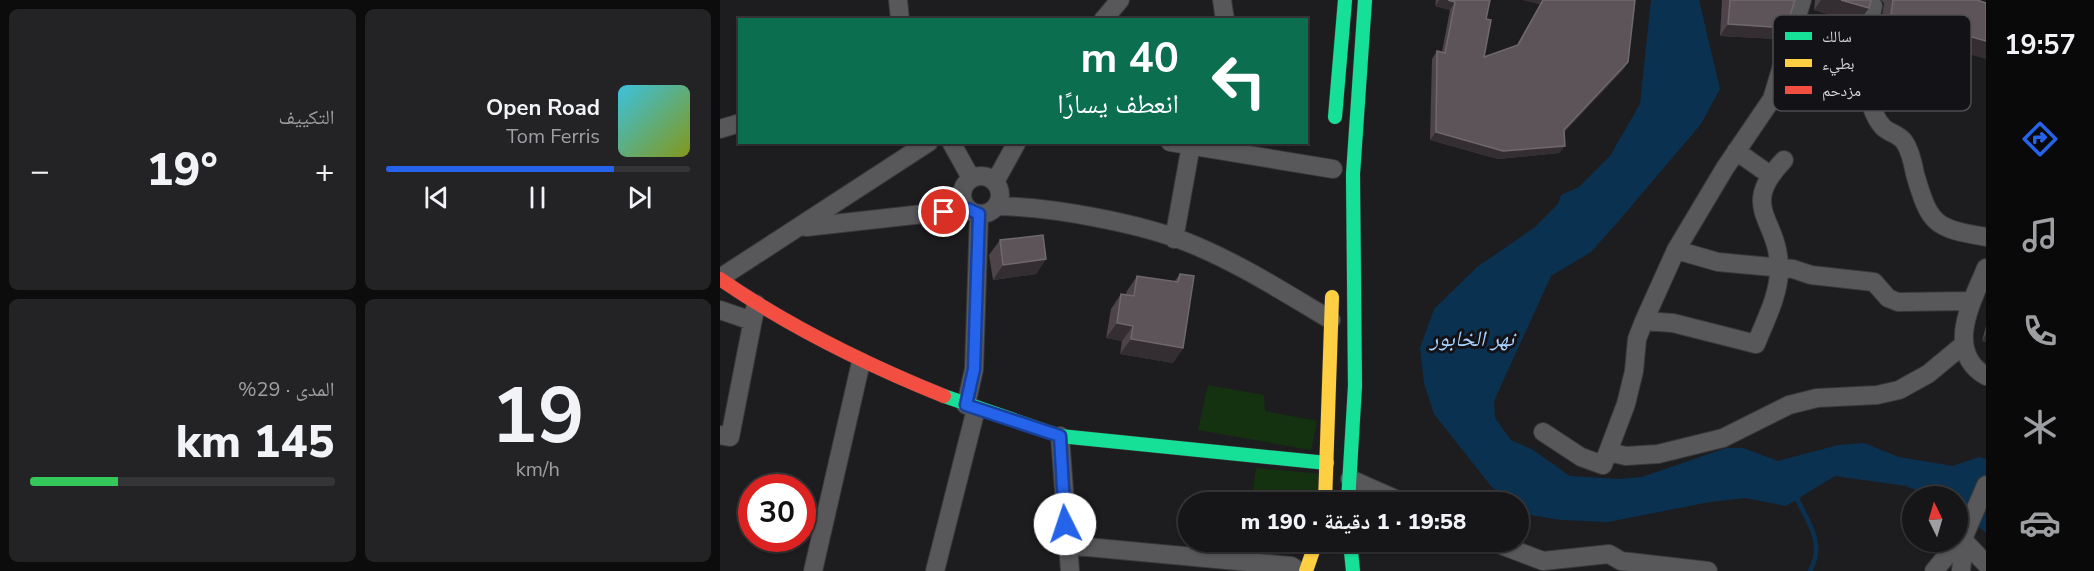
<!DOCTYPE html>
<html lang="ar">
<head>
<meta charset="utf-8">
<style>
  body { margin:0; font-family:"Nunito Sans","Noto Naskh Arabic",sans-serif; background:#232325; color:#f1f3f6; direction:rtl; height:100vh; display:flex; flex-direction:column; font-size:22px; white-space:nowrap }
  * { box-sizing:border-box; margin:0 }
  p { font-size:20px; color:#9e9fa2 }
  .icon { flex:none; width:33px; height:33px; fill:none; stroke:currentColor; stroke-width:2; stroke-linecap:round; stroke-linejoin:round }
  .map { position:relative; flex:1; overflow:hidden; direction:ltr }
  .details { display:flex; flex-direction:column; gap:9px; padding:9px; background:#0c0c0d; width:720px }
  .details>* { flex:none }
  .banner { position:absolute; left:18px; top:18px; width:570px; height:126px; border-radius:0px; box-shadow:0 2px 4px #0004,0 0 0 2px #353537; direction:rtl; background:#0b6e4f; color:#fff; overflow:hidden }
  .needle { width:39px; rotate:355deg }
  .fabs { position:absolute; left:1182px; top:486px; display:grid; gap:12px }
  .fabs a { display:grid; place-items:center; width:66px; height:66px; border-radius:50%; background:#161618; box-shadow:0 2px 4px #0004,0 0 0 2px #353537; font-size:30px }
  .speed { position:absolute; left:18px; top:474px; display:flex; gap:12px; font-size:30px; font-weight:700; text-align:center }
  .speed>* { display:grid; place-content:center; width:78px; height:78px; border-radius:50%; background:#161618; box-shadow:0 2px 4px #0004,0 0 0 2px #353537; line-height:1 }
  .speed .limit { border:9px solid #d22; background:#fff; color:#111 }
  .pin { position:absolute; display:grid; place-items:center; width:51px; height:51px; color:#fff; margin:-26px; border:3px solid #fff; border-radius:50%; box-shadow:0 2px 6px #0007 }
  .me { position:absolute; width:66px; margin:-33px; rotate:356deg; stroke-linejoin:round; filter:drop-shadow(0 0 4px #0008) }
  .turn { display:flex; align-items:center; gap:21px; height:126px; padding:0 30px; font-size:27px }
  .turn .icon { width:78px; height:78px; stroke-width:2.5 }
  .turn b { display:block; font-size:42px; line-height:51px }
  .big { font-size:45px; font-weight:800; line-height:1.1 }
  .details .card { flex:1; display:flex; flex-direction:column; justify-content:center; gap:9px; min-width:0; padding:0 21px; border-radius:9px; background:#232325 }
  .details .dial { align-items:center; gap:0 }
  .dial b { font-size:78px; line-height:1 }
  .song { display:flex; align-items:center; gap:18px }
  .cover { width:72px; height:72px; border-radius:9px; background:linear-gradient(135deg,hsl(190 70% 55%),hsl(70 70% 35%)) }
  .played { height:6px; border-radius:3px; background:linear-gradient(90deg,#2563eb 75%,#353537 75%) }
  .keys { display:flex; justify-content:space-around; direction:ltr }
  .heat { display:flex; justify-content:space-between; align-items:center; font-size:33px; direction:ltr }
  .charge { height:9px; border-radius:4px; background:linear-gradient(90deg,#34c759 29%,#353537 0) }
  .details .tiles { flex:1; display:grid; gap:9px; grid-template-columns:repeat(2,1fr) }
  .trip { position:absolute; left:458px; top:492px; width:351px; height:60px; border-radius:30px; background:#161618; box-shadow:0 2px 4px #0004,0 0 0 2px #353537; font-weight:800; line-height:60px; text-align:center; direction:rtl }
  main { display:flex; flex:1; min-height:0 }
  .menu { display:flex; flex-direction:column; width:108px; justify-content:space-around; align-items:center; background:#09090a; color:#9e9fa2 }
  .menu .icon { width:42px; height:42px }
  .menu .current { color:#2563eb }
  .menu b { font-size:27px; color:#f1f3f6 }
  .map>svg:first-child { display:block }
  .green { fill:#153210 }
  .water { fill:#0b3151 }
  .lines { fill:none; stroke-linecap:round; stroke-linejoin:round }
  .stream { stroke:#0b3151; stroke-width:4.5 }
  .street-casing { stroke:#39393b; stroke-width:20 }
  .fast-casing { stroke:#39393b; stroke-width:15 }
  .slow-casing { stroke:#39393b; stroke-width:15 }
  .jam-casing { stroke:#39393b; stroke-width:15 }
  .street { stroke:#58585b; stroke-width:18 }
  .fast { stroke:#16e098; stroke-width:14 }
  .slow { stroke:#ffcf43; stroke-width:14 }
  .jam { stroke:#f24e42; stroke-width:14 }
  .wall { fill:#4d4449 }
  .shaded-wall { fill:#342e32 }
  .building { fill:#5c5459; stroke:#6f686d; stroke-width:1.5 }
  .route-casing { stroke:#184099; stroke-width:15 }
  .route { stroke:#2563eb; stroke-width:10 }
  .labels { text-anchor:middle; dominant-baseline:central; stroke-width:6; stroke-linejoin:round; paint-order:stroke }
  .water-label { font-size:22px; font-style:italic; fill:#a9d3ff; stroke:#131317 }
  .key { fill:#131317; stroke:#4e4e52; stroke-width:1.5 }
  .key-label { font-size:16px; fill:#d7d7db }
</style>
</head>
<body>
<main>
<nav class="menu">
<b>19:57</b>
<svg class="icon current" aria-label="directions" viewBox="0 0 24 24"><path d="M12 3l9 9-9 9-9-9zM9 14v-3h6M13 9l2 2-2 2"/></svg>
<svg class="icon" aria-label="music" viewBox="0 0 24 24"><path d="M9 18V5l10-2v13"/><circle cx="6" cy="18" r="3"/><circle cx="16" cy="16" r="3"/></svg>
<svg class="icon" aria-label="phone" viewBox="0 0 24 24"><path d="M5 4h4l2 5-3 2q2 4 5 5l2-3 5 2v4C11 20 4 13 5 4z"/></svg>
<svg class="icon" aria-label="climate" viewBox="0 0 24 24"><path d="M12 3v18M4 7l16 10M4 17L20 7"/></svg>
<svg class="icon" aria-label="car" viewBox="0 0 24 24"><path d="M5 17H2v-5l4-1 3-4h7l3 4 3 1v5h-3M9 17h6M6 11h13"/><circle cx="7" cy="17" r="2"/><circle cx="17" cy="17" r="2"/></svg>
</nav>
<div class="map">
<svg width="1266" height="571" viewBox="0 0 1266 571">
  <rect width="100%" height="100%" fill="#1d1d20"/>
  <!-- green -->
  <path class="green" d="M488,385L544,395L545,411L597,421L591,450L478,430Z
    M536,468L603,474L601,502H531Z"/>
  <!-- water -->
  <path class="water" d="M931,0H979L1000,89L981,124L896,224L871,252L831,276L774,401L775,418L791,440L813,450L850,476L899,479L922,477L1006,448H1023L1058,461L1118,445L1144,443L1179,457L1233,466L1259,457L1266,459V533L1238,510V496H1211L1186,486L1115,476L1066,506L1025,498L990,502L888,522L841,520L804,514L798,509V502H791L771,486L714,414L704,383L700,348L714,309L757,267L814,228L838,204L841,195L859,187L890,156L920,104Z"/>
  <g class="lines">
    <!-- stream -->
    <path class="stream" d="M1076,496C1087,522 1106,542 1090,571"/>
    <defs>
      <path id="street" d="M178,0L180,20
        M502,0L505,20
        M1153,6C1145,36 1140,103 1163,127C1170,134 1180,134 1185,143C1191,152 1193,164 1195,174C1210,225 1214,228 1266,237
        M383,20L400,0
        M0,129L20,123
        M231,142L251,178
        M450,142L613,169
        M1016,151L1050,175
        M242 195a19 19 0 1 1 38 0a19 19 0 1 1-38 0Z
        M275,182L297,142
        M276,206C332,207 422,223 474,245C522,265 567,294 611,320
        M86,227L248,209
        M454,239L471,145
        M956,250L998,262L1073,269L1091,275L1154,282L1168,298L1178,302L1252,301
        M1266,268C1252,302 1224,351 1266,376
        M0,278L209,142
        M0,310L32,321
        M924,321L953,323L1036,344C1045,321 1059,295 1059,270C1060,218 1017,209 1064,160
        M246,405L254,369L259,214
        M823,432L861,457L883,465L906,404L914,371L917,339L924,321L956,250L1005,168L1052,99L1082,0
        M0,435L10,437L36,304
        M340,436L350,571
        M889,452L906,456L938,454L1003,438L1069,405L1097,398L1157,395L1179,390L1208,374L1243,345
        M630,479L682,502
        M1244,541L1266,564
        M773,542L823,561L889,554L901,561L988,571
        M346,545L571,566L579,571
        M93,571L141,362
        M215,571L256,409
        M1214,571L1245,534L1266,485
        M1241,571L1245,534"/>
      <path id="fast" d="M615,117L625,0
        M224,396L340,436L607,463
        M628,502L635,386L633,174L645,0
        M630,542L633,571"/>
      <path id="slow" d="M605,502L612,297
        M586,571L596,542"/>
      <path id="jam" d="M0,279C71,328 145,364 224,396"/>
    </defs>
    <!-- street casing -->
    <use href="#street" class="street-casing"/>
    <!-- fast casing -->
    <use href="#fast" class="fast-casing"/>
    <!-- slow casing -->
    <use href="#slow" class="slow-casing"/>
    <!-- jam casing -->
    <use href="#jam" class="jam-casing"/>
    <!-- street -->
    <use href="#street" class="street"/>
    <!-- fast -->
    <use href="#fast" class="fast"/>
    <!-- slow -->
    <use href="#slow" class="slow"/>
    <!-- jam -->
    <use href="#jam" class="jam"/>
  </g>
  <!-- wall -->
  <path class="wall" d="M716,0H770L766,19L764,57L796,46L820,4L803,0H915L908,62L903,70L844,132L845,146L839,153L778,159L710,140L712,59L717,51L722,52L730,10L715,6Z
    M1002,0H1075L1058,39L1000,36Z
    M1095,0H1151L1149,8L1138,23L1094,10Z
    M1161,0H1257L1160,29L1164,3Z
    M280,240L326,259L316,274L273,280L269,255Z
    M460,274L463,348L453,363L400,354L402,341L386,338L391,309L401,294H406L407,291L417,276L454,282Z
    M1266,326V342L1262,341Z"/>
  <!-- shaded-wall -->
  <path class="shaded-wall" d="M719,0H728L735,2L730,10L715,6Z
    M803,0H822L820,4Z
    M1101,0H1121L1149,8L1138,23L1094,10Z
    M1171,14L1266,41V59L1160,29Z
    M1008,24L1066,28L1058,39L1000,36Z
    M908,62L903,70L839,138L844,130Z
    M716,132L845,146L839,153L778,159L710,140Z
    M326,259L316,274L273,280L283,265Z
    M397,323L413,326L402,341L386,338Z
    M1266,334V342L1262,341Z
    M411,339L463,348L453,363L400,354Z"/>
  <!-- building -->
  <path class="building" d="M728,0H770L766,19L771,20L764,57L798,45L823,0H915L908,62L844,130L845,146L783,151L716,132L717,51L725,53L735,2Z
    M1010,0H1075L1066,28L1008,24Z
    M1121,0H1151L1149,8Z
    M1173,0H1257L1266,3V41L1171,14Z
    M323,235L326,259L283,265L280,240Z
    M460,274L474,276L463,348L411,339L413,326L397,323L401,294L414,296L417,276L458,282Z"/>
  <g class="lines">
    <defs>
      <path id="route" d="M224,212L248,209L259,214L254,369L246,405L340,436L345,524"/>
    </defs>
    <!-- route casing -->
    <use href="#route" class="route-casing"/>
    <!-- route -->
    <use href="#route" class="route"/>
  </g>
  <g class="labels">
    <!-- water labels -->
    <g class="water-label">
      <text x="752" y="339">نهر الخابور</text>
    </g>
  </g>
  <!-- legend -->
  <rect x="1053" y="15" width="198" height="96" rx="9" class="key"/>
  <rect x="1065" y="32" width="27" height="8" fill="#16e098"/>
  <rect x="1065" y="59" width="27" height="8" fill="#ffcf43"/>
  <rect x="1065" y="86" width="27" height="8" fill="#f24e42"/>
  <g class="key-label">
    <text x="1102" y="42">سالك</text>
    <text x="1102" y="69">بطيء</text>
    <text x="1102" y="96">مزدحم</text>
  </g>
</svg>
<div class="fabs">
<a><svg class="needle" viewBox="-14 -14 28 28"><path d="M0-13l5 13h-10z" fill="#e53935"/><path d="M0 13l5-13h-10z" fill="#9e9fa2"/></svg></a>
</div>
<div class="speed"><div class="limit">30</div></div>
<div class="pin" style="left:224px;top:212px;background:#d93025"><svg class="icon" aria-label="arrive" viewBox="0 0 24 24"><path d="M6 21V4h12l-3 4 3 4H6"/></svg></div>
<svg class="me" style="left:345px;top:524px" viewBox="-20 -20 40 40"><circle r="19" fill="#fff"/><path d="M0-13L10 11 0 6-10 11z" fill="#2563eb"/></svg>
<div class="trip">19:58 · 1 دقيقة · 190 m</div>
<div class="banner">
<div class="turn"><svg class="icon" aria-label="left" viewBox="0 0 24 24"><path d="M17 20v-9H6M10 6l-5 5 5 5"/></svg><div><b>40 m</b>انعطف يسارًا</div></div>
</div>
</div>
<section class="details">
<div class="tiles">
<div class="card">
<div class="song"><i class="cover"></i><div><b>Open Road</b><p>Tom Ferris</p></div></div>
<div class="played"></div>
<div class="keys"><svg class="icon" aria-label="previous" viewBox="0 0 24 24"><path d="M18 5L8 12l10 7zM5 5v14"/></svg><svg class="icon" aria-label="pause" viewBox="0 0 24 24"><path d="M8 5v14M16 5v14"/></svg><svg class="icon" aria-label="next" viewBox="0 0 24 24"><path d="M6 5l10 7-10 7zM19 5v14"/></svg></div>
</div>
<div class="card"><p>التكييف</p>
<div class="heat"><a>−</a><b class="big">19°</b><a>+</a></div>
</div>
<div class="card dial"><b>19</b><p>km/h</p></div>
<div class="card"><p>المدى · 29%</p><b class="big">145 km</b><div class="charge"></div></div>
</div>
</section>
</main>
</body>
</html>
